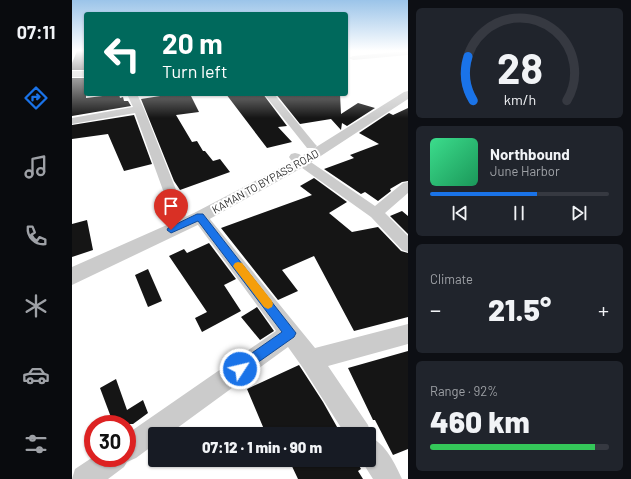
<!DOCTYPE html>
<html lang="en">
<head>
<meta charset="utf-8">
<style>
  body { margin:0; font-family:Barlow,sans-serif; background:#20242c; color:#f1f3f6; height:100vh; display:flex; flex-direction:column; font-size:15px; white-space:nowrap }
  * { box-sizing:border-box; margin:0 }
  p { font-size:13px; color:#9ea1a6 }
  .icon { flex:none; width:22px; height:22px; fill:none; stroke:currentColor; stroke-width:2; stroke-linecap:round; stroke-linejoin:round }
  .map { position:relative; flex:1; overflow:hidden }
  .panel { display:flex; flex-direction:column; gap:8px; padding:8px; background:#0d0f14; width:223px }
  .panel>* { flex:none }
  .hud { position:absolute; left:12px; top:12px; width:264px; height:84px; border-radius:4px; box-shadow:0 1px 3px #0004; background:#00695c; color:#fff; overflow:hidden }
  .speed { position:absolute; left:12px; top:415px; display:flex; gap:8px; font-size:20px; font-weight:700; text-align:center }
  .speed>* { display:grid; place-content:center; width:52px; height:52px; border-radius:50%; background:#171b24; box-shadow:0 1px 3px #0004; line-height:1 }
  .speed .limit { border:6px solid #d22; background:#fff; color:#111 }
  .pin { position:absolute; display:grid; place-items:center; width:34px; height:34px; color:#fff; margin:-41px -17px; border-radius:50% 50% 50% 0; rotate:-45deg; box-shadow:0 0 4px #0007 }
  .pin .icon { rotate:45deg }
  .me { position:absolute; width:44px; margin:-22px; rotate:55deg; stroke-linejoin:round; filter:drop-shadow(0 0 3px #0008) }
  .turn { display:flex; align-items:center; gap:14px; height:84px; padding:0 12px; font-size:18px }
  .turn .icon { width:52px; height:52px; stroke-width:2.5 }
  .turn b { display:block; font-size:28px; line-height:34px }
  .big { font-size:30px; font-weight:800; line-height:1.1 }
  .panel .widget { flex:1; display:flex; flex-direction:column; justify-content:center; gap:6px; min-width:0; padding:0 14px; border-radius:6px; background:#20242c }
  .panel .dial { align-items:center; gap:0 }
  .dial svg { height:104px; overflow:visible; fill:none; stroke:#363941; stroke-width:7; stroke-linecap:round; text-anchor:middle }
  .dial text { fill:#f1f3f6; stroke:none }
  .song { display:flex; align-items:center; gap:12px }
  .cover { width:48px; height:48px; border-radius:6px; background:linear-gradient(135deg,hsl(150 70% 55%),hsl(150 70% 35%)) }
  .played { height:4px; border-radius:2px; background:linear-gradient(90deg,#1a73e8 60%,#363941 60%) }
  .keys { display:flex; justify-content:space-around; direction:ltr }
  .heat { display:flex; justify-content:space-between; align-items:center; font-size:22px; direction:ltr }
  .charge { height:6px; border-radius:3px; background:linear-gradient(90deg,#34c759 92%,#363941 0) }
  .trip { position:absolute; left:76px; top:427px; width:228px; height:40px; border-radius:4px; background:#171b24; box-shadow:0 1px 3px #0004; font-weight:800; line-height:40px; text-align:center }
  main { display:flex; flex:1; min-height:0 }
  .tab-bar { display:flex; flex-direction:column; width:72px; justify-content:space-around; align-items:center; background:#090b0e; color:#9ea1a6 }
  .tab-bar .icon { width:28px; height:28px }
  .tab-bar .selected { color:#1a73e8 }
  .tab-bar b { font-size:18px; color:#f1f3f6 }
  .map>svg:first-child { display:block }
  .building { fill:#151515 }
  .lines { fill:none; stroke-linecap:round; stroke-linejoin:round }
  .minor { fill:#cbcbcb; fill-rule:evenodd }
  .tertiary { fill:#cbcbcb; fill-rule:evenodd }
  .route { fill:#1a73e8; stroke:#114b97 }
  .slow { fill:#f59e0b }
  .labels { text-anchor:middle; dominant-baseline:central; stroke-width:4; stroke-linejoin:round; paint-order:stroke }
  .street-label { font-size:11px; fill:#2e2e2e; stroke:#fff }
</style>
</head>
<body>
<main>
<nav class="tab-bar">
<b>07:11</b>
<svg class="icon selected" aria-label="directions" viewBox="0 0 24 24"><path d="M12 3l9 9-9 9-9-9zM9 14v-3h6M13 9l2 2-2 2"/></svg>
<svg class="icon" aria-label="music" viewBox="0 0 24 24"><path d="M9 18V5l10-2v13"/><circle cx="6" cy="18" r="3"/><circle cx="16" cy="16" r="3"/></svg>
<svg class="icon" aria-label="phone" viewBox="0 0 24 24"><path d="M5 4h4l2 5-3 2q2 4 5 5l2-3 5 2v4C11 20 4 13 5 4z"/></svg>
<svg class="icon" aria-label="climate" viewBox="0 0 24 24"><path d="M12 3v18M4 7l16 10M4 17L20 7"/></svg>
<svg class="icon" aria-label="car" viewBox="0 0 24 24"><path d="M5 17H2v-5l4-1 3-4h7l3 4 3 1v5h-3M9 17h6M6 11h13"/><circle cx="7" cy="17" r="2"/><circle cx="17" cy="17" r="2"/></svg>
<svg class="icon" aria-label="filters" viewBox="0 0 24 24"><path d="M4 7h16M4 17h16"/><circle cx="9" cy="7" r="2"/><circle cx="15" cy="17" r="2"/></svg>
</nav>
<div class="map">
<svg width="336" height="479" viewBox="0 0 336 479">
  <rect width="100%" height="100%" fill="#fff"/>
  <!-- building -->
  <path class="building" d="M5,51H14V70H0V63Z
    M0,78H14V98L47,94L48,98L51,97L52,101H56L59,106L0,116Z
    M101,94H118L127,112L104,115L120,142L125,141L131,151H133L141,161L148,159L158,172L108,190L102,181L69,99Z
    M154,94H191L215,126L206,127L220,142L195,148Z
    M204,94H268L269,114L286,103L303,108L275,126L270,123L269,130L259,119L228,124Z
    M336,108V181L330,182L318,189L319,191L306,201L293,192L289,194L252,169L282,158L278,155L307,144L287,133L317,113L321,115Z
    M62,115L80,164L52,171L36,134L0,139V125Z
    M242,178L275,202L257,213L280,232L306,227L329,251L336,253V317L282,331L242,256L210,270L226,291L206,300L149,228L240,195L228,186Z
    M330,211L336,216V234L318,216Z
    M15,220L21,250L0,257V224Z
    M137,243L164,279L152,285L169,311L130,332L123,318L135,312L97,256L112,249L115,253Z
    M76,269L90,301L76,307L63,275Z
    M185,307L202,331L188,340L169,317Z
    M336,351V449L321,455L303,420H301L276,368Z
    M227,365L251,402L269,434H194L175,389Z
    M44,379L55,410L71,400L76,413L61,424H34L40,420L28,388Z
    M217,460H284L289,469L286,471L291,479H226Z"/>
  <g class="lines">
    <!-- minor -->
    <path class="minor" d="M336,51V55L281,60L277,58L281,56Z
      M0,71H14V77H0Z
      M55,94H65L72,109L114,215L112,219L107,220L102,219L100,215L63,113L0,124V118L61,107Z
      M192,94H202L243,144L245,146L243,148H235Z
      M223,153L227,154L303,206L331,183L336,182V193L313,213L336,236V252L330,250L299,217L219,160L217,157L219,154Z
      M128,212L133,213L243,348L336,324V344L256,366L296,425L299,434L298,437C313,443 324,465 330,479H301L289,460H297V434H273L231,368L216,347L97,434H83V444L64,458L55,462L52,467L36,479H0L3,469L21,457L55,458V434L204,331L123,221L121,217L123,213Z"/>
    <!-- tertiary -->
    <path class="tertiary" d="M336,91V99L235,165L134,221L0,285V267L122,213L225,159L332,92Z"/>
  </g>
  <!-- sky -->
  <linearGradient id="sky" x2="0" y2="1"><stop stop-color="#9bc4e9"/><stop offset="0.43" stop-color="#fff"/><stop offset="1" stop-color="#fff" stop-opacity="0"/></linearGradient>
  <rect width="336" height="118" fill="url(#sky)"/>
  <!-- route -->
  <path class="route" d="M125,214H131L224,333L222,337L168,375L164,373L162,369L164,364L210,332L126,221L99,233L95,230L96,228Z"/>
  <!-- slow -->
  <path class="slow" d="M166,262L170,263L200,301L201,304L200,307L196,309L192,307L163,269L161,266L163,263Z"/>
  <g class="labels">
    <!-- street labels -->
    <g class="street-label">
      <text transform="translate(193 181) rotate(-29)">KAMAN TO BYPASS ROAD</text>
    </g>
  </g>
</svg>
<div class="speed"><div class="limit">30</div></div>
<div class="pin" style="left:99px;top:230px;background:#d93025"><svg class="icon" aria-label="arrive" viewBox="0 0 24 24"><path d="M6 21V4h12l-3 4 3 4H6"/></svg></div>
<svg class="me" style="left:168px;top:369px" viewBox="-20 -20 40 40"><circle r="17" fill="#1a73e8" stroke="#fff" stroke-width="3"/><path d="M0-11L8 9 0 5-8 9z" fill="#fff"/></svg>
<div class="trip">07:12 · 1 min · 90 m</div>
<div class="hud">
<div class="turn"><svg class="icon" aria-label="left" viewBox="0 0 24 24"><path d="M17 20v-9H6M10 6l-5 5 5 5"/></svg><div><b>20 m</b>Turn left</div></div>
</div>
</div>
<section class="panel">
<div class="widget dial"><svg viewBox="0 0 100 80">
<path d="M14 69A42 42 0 1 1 86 69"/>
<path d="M14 69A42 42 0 0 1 10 35" stroke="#1a73e8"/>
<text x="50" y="56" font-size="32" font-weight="700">28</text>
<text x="50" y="72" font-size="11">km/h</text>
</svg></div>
<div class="widget">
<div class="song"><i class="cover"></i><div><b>Northbound</b><p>June Harbor</p></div></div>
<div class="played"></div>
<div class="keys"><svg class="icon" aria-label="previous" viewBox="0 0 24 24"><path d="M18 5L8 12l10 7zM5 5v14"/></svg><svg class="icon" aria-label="pause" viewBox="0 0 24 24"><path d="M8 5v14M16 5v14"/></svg><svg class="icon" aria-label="next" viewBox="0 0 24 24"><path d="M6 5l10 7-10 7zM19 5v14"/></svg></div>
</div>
<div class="widget"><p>Climate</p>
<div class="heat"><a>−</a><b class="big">21.5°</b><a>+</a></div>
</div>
<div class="widget"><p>Range · 92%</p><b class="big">460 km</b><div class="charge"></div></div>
</section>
</main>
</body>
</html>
